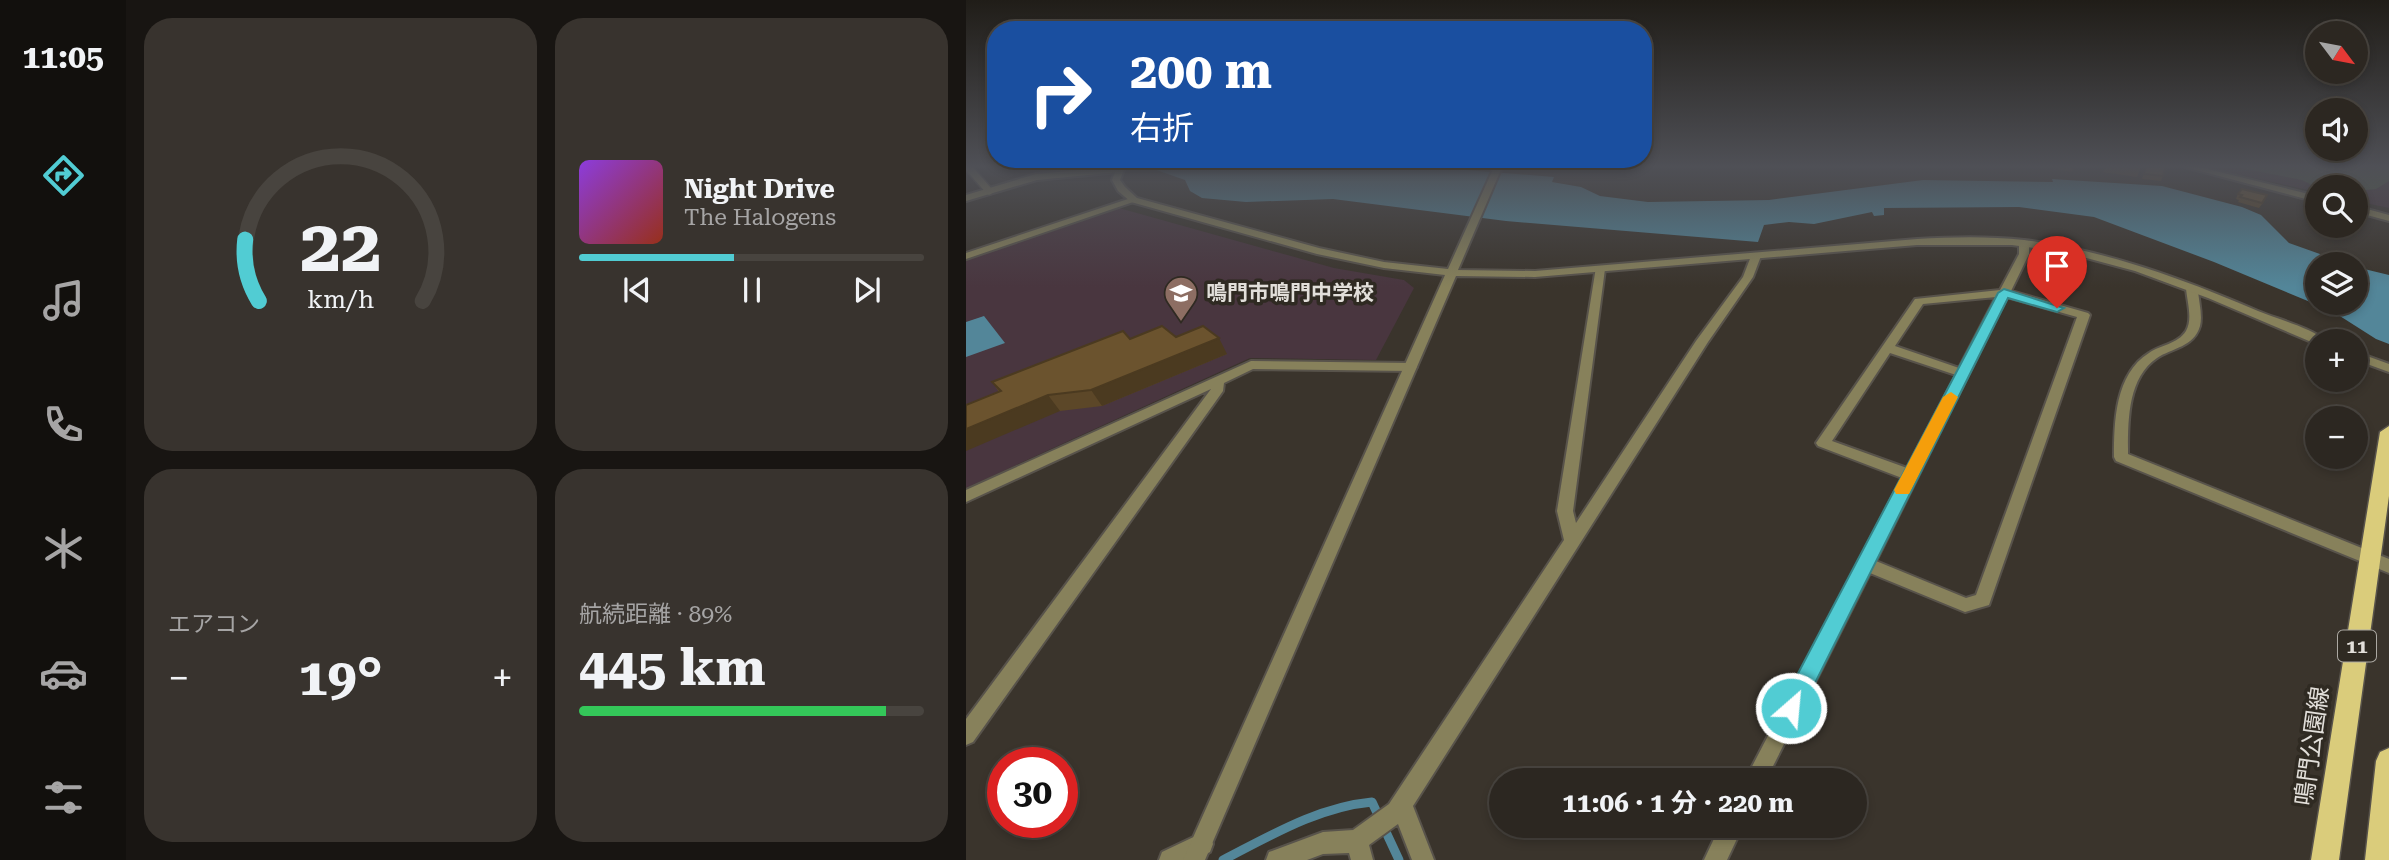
<!DOCTYPE html>
<html lang="ja">
<head>
<meta charset="utf-8">
<style>
  body { margin:0; font-family:"Roboto Serif","Noto Sans JP",serif; background:#38332e; color:#f1f3f6; height:100vh; display:flex; flex-direction:column; font-size:26px; white-space:nowrap }
  * { box-sizing:border-box; margin:0 }
  p { font-size:23px; color:#a6a5a5 }
  .icon { flex:none; width:38px; height:38px; fill:none; stroke:currentColor; stroke-width:2; stroke-linecap:round; stroke-linejoin:round }
  .map { position:relative; flex:1; overflow:hidden }
  .sheet { display:flex; flex-direction:column; gap:18px; padding:18px; background:#181512; width:840px }
  .sheet>* { flex:none }
  .banner { position:absolute; left:21px; top:21px; width:665px; height:147px; border-radius:28px; box-shadow:0 4px 10px #0003,0 0 0 2px #48443f; background:#1a4fa0; color:#fff; overflow:hidden }
  .needle { width:46px; rotate:122deg }
  .tools { position:absolute; left:1339px; top:21px; display:grid; gap:14px }
  .tools a { display:grid; place-items:center; width:63px; height:63px; border-radius:50%; background:#2c2721; box-shadow:0 4px 10px #0003,0 0 0 2px #48443f; font-size:35px }
  .speed { position:absolute; left:21px; top:747px; display:flex; gap:14px; font-size:35px; font-weight:700; text-align:center }
  .speed>* { display:grid; place-content:center; width:91px; height:91px; border-radius:50%; background:#2c2721; box-shadow:0 4px 10px #0003,0 0 0 2px #48443f; line-height:1 }
  .speed .limit { border:10px solid #d22; background:#fff; color:#111 }
  .pin { position:absolute; display:grid; place-items:center; width:60px; height:60px; color:#fff; margin:-72px -30px; border-radius:50% 50% 50% 0; rotate:-45deg; box-shadow:0 0 7px #0007 }
  .pin .icon { rotate:45deg }
  .me { position:absolute; width:77px; margin:-38px; rotate:27deg; stroke-linejoin:round; filter:drop-shadow(0 0 5px #0008) }
  .turn { display:flex; align-items:center; gap:24px; height:147px; padding:0 28px; font-size:32px }
  .turn .icon { width:91px; height:91px; stroke-width:2.5 }
  .turn b { display:block; font-size:49px; line-height:60px }
  .big { font-size:52px; font-weight:700; line-height:1.1 }
  .sheet .tile { flex:1; display:flex; flex-direction:column; justify-content:center; gap:10px; min-width:0; padding:0 24px; border-radius:28px; background:#38332e }
  .sheet .dial { align-items:center; gap:0 }
  .dial svg { height:182px; overflow:visible; fill:none; stroke:#48443f; stroke-width:7; stroke-linecap:round; text-anchor:middle }
  .dial text { fill:#f1f3f6; stroke:none }
  .song { display:flex; align-items:center; gap:21px }
  .cover { width:84px; height:84px; border-radius:10px; background:linear-gradient(135deg,hsl(270 70% 55%),hsl(10 70% 35%)) }
  .played { height:7px; border-radius:4px; background:linear-gradient(90deg,#51ccd3 45%,#48443f 45%) }
  .keys { display:flex; justify-content:space-around; direction:ltr }
  .heat { display:flex; justify-content:space-between; align-items:center; font-size:38px; direction:ltr }
  .charge { height:10px; border-radius:5px; background:linear-gradient(90deg,#34c759 89%,#48443f 0) }
  .sheet .tiles { flex:1; display:grid; gap:18px; grid-template-columns:repeat(2,1fr) }
  .trip { position:absolute; left:523px; top:768px; width:378px; height:70px; border-radius:35px; background:#2c2721; box-shadow:0 4px 10px #0003,0 0 0 2px #48443f; font-weight:700; line-height:70px; text-align:center }
  main { display:flex; flex:1; min-height:0 }
  .tabs { display:flex; flex-direction:column; width:126px; justify-content:space-around; align-items:center; background:#12100d; color:#a6a5a5 }
  .tabs .icon { width:49px; height:49px }
  .tabs .current { color:#51ccd3 }
  .tabs b { font-size:32px; color:#f1f3f6 }
  .map>svg:first-child { display:block }
  .education { fill:#49363f }
  .green { fill:#505e46 }
  .water { fill:#538699 }
  .lines { fill:none; stroke-linecap:round; stroke-linejoin:round }
  .stream { stroke:#538699; stroke-width:9 }
  .service-casing { stroke:#58534b; stroke-width:10 }
  .minor-casing { stroke:#58534b; stroke-width:4 }
  .tertiary-casing { stroke:#58534b; stroke-width:4 }
  .primary-casing { stroke:#58534b; stroke-width:3 }
  .service { stroke:#87815b; stroke-width:7 }
  .minor { fill:#87815b; fill-rule:evenodd }
  .tertiary { fill:#87815b; fill-rule:evenodd }
  .primary { fill:#dacc7b; fill-rule:evenodd }
  .wall { fill:#5c4728 }
  .shaded-wall { fill:#4b3a20 }
  .building { fill:#6b532e; stroke:#4b3a20; stroke-width:2 }
  .route { fill:#51ccd3; stroke:#358589; stroke-width:2 }
  .slow { fill:#f59e0b }
  .labels { text-anchor:middle; dominant-baseline:central; stroke-width:7; stroke-linejoin:round; paint-order:stroke }
  .shield { fill:#2f2a22; stroke:#aca9a3; stroke-width:2 }
  .shield-label { font-size:19px; font-weight:bold; fill:#e2dfda }
  .poi-label { font-size:21px; font-weight:bold; fill:#e2dfda; stroke:#2f2a22; text-anchor:start }
  .near-street-label { font-size:24px; fill:#e2dfda; stroke:#2f2a22 }
</style>
</head>
<body>
<main>
<nav class="tabs">
<b>11:05</b>
<svg class="icon current" aria-label="directions" viewBox="0 0 24 24"><path d="M12 3l9 9-9 9-9-9zM9 14v-3h6M13 9l2 2-2 2"/></svg>
<svg class="icon" aria-label="music" viewBox="0 0 24 24"><path d="M9 18V5l10-2v13"/><circle cx="6" cy="18" r="3"/><circle cx="16" cy="16" r="3"/></svg>
<svg class="icon" aria-label="phone" viewBox="0 0 24 24"><path d="M5 4h4l2 5-3 2q2 4 5 5l2-3 5 2v4C11 20 4 13 5 4z"/></svg>
<svg class="icon" aria-label="climate" viewBox="0 0 24 24"><path d="M12 3v18M4 7l16 10M4 17L20 7"/></svg>
<svg class="icon" aria-label="car" viewBox="0 0 24 24"><path d="M5 17H2v-5l4-1 3-4h7l3 4 3 1v5h-3M9 17h6M6 11h13"/><circle cx="7" cy="17" r="2"/><circle cx="17" cy="17" r="2"/></svg>
<svg class="icon" aria-label="filters" viewBox="0 0 24 24"><path d="M4 7h16M4 17h16"/><circle cx="9" cy="7" r="2"/><circle cx="15" cy="17" r="2"/></svg>
</nav>
<section class="sheet">
<div class="tiles">
<div class="tile dial"><svg viewBox="0 0 100 80">
<path d="M14 69A42 42 0 1 1 86 69"/>
<path d="M14 69A42 42 0 0 1 8 42" stroke="#51ccd3"/>
<text x="50" y="56" font-size="32" font-weight="700">22</text>
<text x="50" y="72" font-size="11">km/h</text>
</svg></div>
<div class="tile">
<div class="song"><i class="cover"></i><div><b>Night Drive</b><p>The Halogens</p></div></div>
<div class="played"></div>
<div class="keys"><svg class="icon" aria-label="previous" viewBox="0 0 24 24"><path d="M18 5L8 12l10 7zM5 5v14"/></svg><svg class="icon" aria-label="pause" viewBox="0 0 24 24"><path d="M8 5v14M16 5v14"/></svg><svg class="icon" aria-label="next" viewBox="0 0 24 24"><path d="M6 5l10 7-10 7zM19 5v14"/></svg></div>
</div>
<div class="tile"><p>エアコン</p>
<div class="heat"><a>−</a><b class="big">19°</b><a>+</a></div>
</div>
<div class="tile"><p>航続距離 · 89%</p><b class="big">445 km</b><div class="charge"></div></div>
</div>
</section>
<div class="map">
<svg width="1423" height="860" viewBox="0 0 1423 860">
  <rect width="100%" height="100%" fill="#3a342c"/>
  <!-- education -->
  <path class="education" d="M1239,167H1423V208L1390,201V187H1351V192Z
    M153,208L368,268L438,280L448,288L410,360L284,358L0,488V260Z"/>
  <!-- green -->
  <path class="green" d="M1270,167H1423V181L1410,189L1390,191V187L1346,185L1336,180Z"/>
  <!-- water -->
  <path class="water" d="M182,167H462L588,177L586,182L615,187L634,196L682,202L803,200L957,180L1087,182L1086,179L1196,186L1276,207L1295,215L1323,243L1382,264H1351V303H1390V267L1423,275V344L1410,339L1366,311L1248,262L1128,217L1053,207L918,208V215L908,216L906,212L848,224L823,222L798,225L792,242L540,221L367,199L280,202L236,198L224,191L219,180Z
    M18,316L39,343L0,357V322Z"/>
  <g class="lines">
    <!-- stream -->
    <path class="stream" d="M257,860C304,836 352,807 406,802L433,860"/>
    <defs>
      <path id="service" d="M2,167L23,191"/>
      <path id="minor" d="M148,167L157,169L153,172L71,180L0,201V195L70,174Z
        M1219,167H1233L1351,196V202Z
        M165,198L173,200L0,259V253Z
        M1390,206L1423,215V221L1390,212Z
        M1058,240L1063,243V254L1045,291L1122,313L1124,315L1023,605L999,612L904,573L800,780H779L936,478L852,446L850,443L949,299L1034,290L1053,254V243ZM1030,297L993,368L929,346L957,304ZM1041,297L1111,317L1010,595L1000,598L910,561ZM924,353L990,375L941,468L866,441Z
        M790,253L795,256L787,277L742,342L447,806L468,860H446L432,824L403,845L407,860H385L383,853L357,854L341,860H300L303,852L357,832L387,830L423,804L598,540L591,511L630,267H638L639,269L607,511L610,523L730,341L777,277L785,256Z
        M1226,285L1232,288C1232,300 1237,314 1234,326C1228,347 1206,348 1191,358C1161,378 1162,423 1162,454L1423,559V573L1150,461L1148,457C1148,422 1149,374 1183,353C1194,345 1212,344 1220,331C1227,319 1221,301 1220,288Z
        M285,361L445,363L451,367L445,371L287,369L258,383L257,391L7,742L0,745V719L245,389L0,502V490Z
        M754,826H777L761,860H738Z
        M236,833L244,836L247,844L244,852L228,860H193L196,852Z"/>
      <path id="tertiary" d="M151,167H159L154,180L159,187L171,198L353,248L418,262L482,269L528,167H536L492,270L569,271L951,239C986,237 1022,236 1058,240C1139,250 1217,279 1292,311C1311,319 1346,328 1360,341H1351L1350,344L1242,298L1169,271L1098,252L1046,245H951L569,277L490,276L239,860H217L479,275L418,268L351,254L165,202L152,191L146,180Z
        M1390,352L1423,364V372L1390,360Z"/>
      <path id="primary" d="M1423,426V496L1373,860H1345L1414,432Z
        M1423,748V860H1399L1410,761L1414,752Z"/>
    </defs>
    <!-- service casing -->
    <use href="#service" class="service-casing"/>
    <!-- minor casing -->
    <use href="#minor" class="minor-casing"/>
    <!-- tertiary casing -->
    <use href="#tertiary" class="tertiary-casing"/>
    <!-- primary casing -->
    <use href="#primary" class="primary-casing"/>
    <!-- service -->
    <use href="#service" class="service"/>
    <!-- minor -->
    <use href="#minor" class="minor"/>
    <!-- tertiary -->
    <use href="#tertiary" class="tertiary"/>
    <!-- primary -->
    <use href="#primary" class="primary"/>
  </g>
  <!-- wall -->
  <path class="wall" d="M1090,167H1109L1106,172L1089,169Z
    M1139,167H1175L1171,177L1137,172Z
    M1180,167L1197,176L1195,181L1176,179Z
    M1272,194L1299,200L1293,208L1272,202L1273,200L1270,199Z
    M210,337L261,354L136,406L94,411L33,392L26,382L164,339Z"/>
  <!-- shaded-wall -->
  <path class="shaded-wall" d="M253,338L261,354L136,406L125,390Z
    M82,395L94,411L0,451V429Z"/>
  <!-- building -->
  <path class="building" d="M1180,167H1199L1197,176L1178,174Z
    M1276,189L1301,195L1296,203L1274,197L1276,195L1272,194Z
    M196,326L210,337L237,326L253,338L125,390L82,395L0,429V405L35,391L26,382L157,331L164,339Z"/>
  <!-- sky -->
  <linearGradient id="sky" x2="0" y2="1"><stop stop-color="#201d18"/><stop offset="0.58" stop-color="#4f5056"/><stop offset="1" stop-color="#4f5056" stop-opacity="0"/></linearGradient>
  <rect width="1423" height="287" fill="url(#sky)"/>
  <!-- route -->
  <path class="route" d="M1038,289L1098,308L1091,312L1042,298L833,715L825,718L818,715L814,708L818,700L1032,293Z"/>
  <!-- slow -->
  <path class="slow" d="M985,392L992,397L945,490L943,494H930L928,490L977,397Z"/>
  <!-- icons -->
  <defs>
    <symbol id="school-pin" viewBox="-11 -11 22 30"><path d="M0 17L-7.5 6A9.5 9.5 0 1 1 7.5 6Z" fill="#8d6e63" stroke="#2f2a22"/><path d="M0-5L7-2L0 1L-7-2ZM-4 1L0 2.5L4 1V4Q0 6-4 4Z" fill="#fff"/></symbol>
  </defs>
  <g fill-rule="evenodd">
    <use href="#school-pin" x="196" y="274" width="38" height="52"/>
  </g>
  <g class="labels">
    <!-- shield labels -->
    <rect class="shield" x="1372" y="630.5" width="38" height="31" rx="5"/>
    <g class="shield-label">
      <text x="1391" y="646">11</text>
    </g>
    <!-- poi labels -->
    <g class="poi-label">
      <text x="240" y="293">鳴門市鳴門中学校</text>
    </g>
    <!-- near-street labels -->
    <g class="near-street-label">
      <text transform="translate(1346 746) rotate(-82)">鳴門公園線</text>
    </g>
  </g>
</svg>
<div class="tools">
<a><svg class="needle" viewBox="-14 -14 28 28"><path d="M0-13l5 13h-10z" fill="#e53935"/><path d="M0 13l5-13h-10z" fill="#a6a5a5"/></svg></a>
<a><svg class="icon" aria-label="sound" viewBox="0 0 24 24"><path d="M4 9h4l5-4v14l-5-4H4zM17 9q2 3 0 6"/></svg></a>
<a><svg class="icon" aria-label="search" viewBox="0 0 24 24"><circle cx="10" cy="10" r="6"/><path d="M15 15l6 6"/></svg></a>
<a><svg class="icon" aria-label="layers" viewBox="0 0 24 24"><path d="M12 4l9 5-9 5-9-5zM3 14l9 5 9-5"/></svg></a>
<a>+</a>
<a>−</a>
</div>
<div class="speed"><div class="limit">30</div></div>
<div class="pin" style="left:1091px;top:308px;background:#d93025"><svg class="icon" aria-label="arrive" viewBox="0 0 24 24"><path d="M6 21V4h12l-3 4 3 4H6"/></svg></div>
<svg class="me" style="left:825px;top:708px" viewBox="-20 -20 40 40"><circle r="17" fill="#51ccd3" stroke="#fff" stroke-width="3"/><path d="M0-11L8 9 0 5-8 9z" fill="#fff"/></svg>
<div class="trip">11:06 · 1 分 · 220 m</div>
<div class="banner">
<div class="turn"><svg class="icon" aria-label="right" viewBox="0 0 24 24"><path d="M7 20v-9h11M14 6l5 5-5 5"/></svg><div><b>200 m</b>右折</div></div>
</div>
</div>
</main>
</body>
</html>
